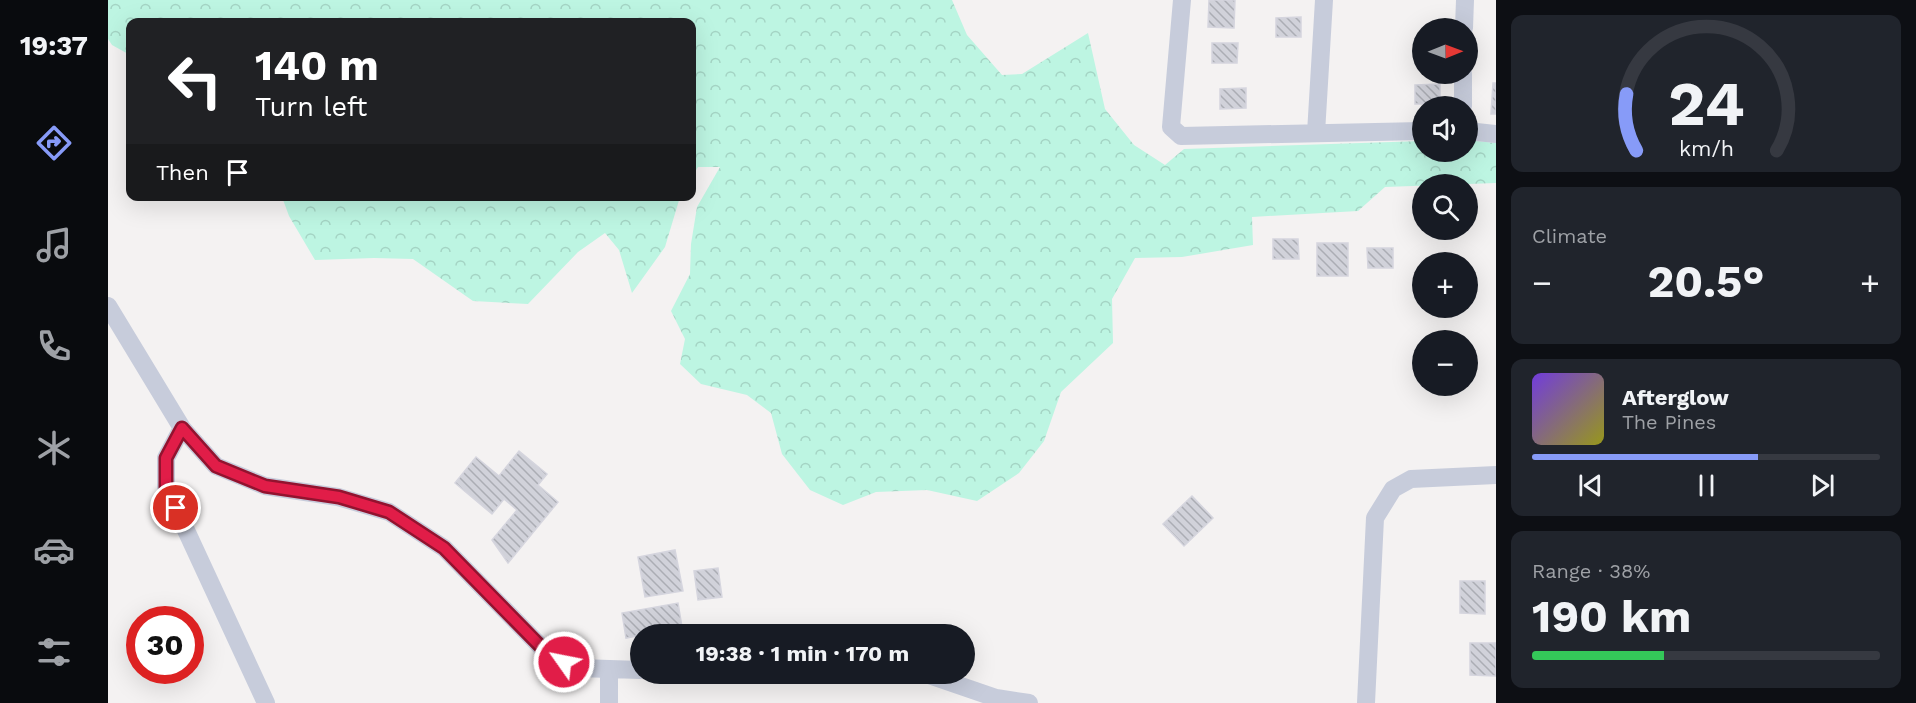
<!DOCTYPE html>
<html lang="en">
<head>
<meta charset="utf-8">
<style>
  body { margin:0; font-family:"Work Sans",sans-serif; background:#20242c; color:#f1f3f6; height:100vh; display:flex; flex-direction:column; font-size:22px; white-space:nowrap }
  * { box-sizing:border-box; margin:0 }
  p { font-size:20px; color:#9ea1a6 }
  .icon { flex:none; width:33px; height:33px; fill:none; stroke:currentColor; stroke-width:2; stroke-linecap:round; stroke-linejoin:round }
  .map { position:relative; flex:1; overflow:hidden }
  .side { display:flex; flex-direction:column; gap:15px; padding:15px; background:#0d0f14; width:420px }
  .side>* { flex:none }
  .banner { position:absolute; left:18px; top:18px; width:570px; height:183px; border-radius:12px; box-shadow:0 6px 24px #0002; background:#202124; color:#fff; overflow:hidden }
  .needle { width:39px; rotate:89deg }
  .buttons { position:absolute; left:1304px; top:18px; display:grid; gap:12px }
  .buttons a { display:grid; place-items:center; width:66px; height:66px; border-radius:50%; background:#171b24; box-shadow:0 6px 24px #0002; font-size:30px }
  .speed { position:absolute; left:18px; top:606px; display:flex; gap:12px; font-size:30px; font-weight:700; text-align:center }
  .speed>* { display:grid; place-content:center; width:78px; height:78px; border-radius:50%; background:#171b24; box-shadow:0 6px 24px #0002; line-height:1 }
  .speed .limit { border:9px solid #d22; background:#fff; color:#111 }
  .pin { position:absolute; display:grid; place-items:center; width:51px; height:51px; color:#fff; margin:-26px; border:3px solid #fff; border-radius:50%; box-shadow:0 2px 6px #0007 }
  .me { position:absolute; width:66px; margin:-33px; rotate:303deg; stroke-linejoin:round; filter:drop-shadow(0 0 4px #0008) }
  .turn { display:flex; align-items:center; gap:21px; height:126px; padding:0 30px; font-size:27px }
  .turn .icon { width:78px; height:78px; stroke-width:2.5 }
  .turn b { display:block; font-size:42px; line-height:51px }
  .then { display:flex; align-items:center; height:57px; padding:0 30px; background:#0003; gap:12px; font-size:22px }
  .big { font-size:45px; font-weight:700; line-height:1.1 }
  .side .tile { flex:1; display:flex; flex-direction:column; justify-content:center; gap:9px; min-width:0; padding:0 21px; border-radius:12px; background:#20242c }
  .side .dial { align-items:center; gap:0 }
  .dial svg { height:156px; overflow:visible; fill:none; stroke:#363941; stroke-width:7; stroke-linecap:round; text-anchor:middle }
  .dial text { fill:#f1f3f6; stroke:none }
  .song { display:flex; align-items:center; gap:18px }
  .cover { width:72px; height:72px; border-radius:9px; background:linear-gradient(135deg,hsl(260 70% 55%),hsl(60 70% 35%)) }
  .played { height:6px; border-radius:3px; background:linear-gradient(90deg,#879bf8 65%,#363941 65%) }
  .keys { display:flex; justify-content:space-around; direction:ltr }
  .heat { display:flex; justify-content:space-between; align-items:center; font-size:33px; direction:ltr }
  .charge { height:9px; border-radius:4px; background:linear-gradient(90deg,#34c759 38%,#363941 0) }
  .trip { position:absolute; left:522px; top:624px; width:345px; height:60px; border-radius:30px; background:#171b24; box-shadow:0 6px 24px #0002; font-weight:700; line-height:60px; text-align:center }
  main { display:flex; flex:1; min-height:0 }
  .menu { display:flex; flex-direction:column; width:108px; justify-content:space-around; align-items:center; background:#090b0e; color:#9ea1a6 }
  .menu .icon { width:42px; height:42px }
  .menu .current { color:#879bf8 }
  .menu b { font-size:27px; color:#f1f3f6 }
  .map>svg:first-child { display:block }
  .forest { fill:url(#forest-crowns) }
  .building { fill:url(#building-back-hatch); stroke:#d5d5de; stroke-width:1.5 }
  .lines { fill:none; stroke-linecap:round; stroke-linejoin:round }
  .street { stroke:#c7ccdb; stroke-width:18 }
  .route-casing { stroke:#92132f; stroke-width:15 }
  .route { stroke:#e11d48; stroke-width:10 }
</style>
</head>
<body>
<main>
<nav class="menu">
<b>19:37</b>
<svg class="icon current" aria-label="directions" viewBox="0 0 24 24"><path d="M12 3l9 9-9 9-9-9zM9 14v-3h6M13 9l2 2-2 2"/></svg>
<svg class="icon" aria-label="music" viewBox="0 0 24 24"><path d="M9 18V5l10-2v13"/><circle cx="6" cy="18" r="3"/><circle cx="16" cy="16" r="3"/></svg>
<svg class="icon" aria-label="phone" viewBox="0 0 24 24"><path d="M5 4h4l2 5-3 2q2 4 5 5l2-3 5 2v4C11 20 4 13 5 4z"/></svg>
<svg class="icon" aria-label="climate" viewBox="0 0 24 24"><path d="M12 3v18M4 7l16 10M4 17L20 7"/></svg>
<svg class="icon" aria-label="car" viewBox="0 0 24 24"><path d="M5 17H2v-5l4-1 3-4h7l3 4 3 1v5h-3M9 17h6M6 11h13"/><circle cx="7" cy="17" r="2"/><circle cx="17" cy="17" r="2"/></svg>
<svg class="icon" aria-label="filters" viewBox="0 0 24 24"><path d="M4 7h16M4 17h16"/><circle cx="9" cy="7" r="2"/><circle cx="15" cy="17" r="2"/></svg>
</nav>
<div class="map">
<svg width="1388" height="703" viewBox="0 0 1388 703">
  <defs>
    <pattern id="forest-crowns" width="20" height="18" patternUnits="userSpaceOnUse" patternTransform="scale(1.5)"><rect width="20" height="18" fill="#bdf5e2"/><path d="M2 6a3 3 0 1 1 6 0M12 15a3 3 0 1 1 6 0" fill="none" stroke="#a4d4c4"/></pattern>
    <pattern id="building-back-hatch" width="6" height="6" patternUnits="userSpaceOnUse" patternTransform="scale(1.5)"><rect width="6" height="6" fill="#d1d2da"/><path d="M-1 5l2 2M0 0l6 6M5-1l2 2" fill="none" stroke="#abadb4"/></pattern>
  </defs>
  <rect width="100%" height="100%" fill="#f4f2f2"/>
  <!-- forest -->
  <path class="forest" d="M0,0H844L859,35L894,75L914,74L980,33L997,109L1026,145L1057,165L1076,149L1314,141V152H1359V140L1388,143V183L1277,187L1250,211L1144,217L1145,245L1074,257L1027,258L1004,299L1005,343L953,392L936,441L911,473L869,501L819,490L768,492L735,505L702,490L674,454L663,413L639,395L593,384L572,364L577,339L563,311L582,274L583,244L589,207L612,167H590L584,177V22H22V55L4,45L0,39Z
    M174,197V196L572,197L557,247L524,293L511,250L497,233L470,252L420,304L365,301L305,259L266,258L207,260L181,216Z"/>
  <!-- building -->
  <path class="building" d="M1101,0H1127L1126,28L1100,27Z
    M1193,17V37H1168V18Z
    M1104,43H1130L1129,63H1104Z
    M1385,83H1388V114H1383Z
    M1332,84V104H1307V85Z
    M1138,88V108L1112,109V89Z
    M1165,239H1190L1191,259H1165Z
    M1209,243H1240V276H1209Z
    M1259,248H1285V268H1260Z
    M411,451L439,474L430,485L450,502L400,563L384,540L409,510L396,499L384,514L347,483L368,457L391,476Z
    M1084,496L1105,518L1076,546L1055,524Z
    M567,550L575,591L537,597L530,557Z
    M610,568L614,597L590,600L586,571Z
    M1352,581H1377V614L1352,613Z
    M570,603L574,627L518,638L514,613Z
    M1362,643H1388V676L1362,675Z"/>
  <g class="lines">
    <!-- street -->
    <path class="street" d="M1074,0L1063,127L1073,136L1314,131
      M1356,28L1357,0
      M1355,74V106
      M1359,131L1388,134
      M1208,133L1216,0
      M0,306L74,428L108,466L157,486L230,497L281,512L336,548L441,655L471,668L532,670
      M74,428L58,458V487L158,703
      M818,674L888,698L921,703
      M501,703V669
      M1258,703L1267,518L1285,489L1303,479L1388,475"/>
  </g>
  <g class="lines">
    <defs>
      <path id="route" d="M68,508L58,487V458L74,428L108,466L157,486L231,497L281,512L336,548L441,655L456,662"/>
    </defs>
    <!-- route casing -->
    <use href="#route" class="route-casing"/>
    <!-- route -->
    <use href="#route" class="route"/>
  </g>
</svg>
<div class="buttons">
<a><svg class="needle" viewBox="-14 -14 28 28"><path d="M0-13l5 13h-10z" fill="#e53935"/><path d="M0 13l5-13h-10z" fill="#9ea1a6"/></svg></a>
<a><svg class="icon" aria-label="sound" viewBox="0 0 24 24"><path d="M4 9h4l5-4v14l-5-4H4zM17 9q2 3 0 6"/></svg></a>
<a><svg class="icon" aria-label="search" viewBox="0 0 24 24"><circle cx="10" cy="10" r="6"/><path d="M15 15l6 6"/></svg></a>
<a>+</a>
<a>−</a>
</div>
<div class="speed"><div class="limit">30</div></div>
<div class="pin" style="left:68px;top:508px;background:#d93025"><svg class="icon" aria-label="arrive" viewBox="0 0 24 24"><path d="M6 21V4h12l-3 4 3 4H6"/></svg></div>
<svg class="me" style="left:456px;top:662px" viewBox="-20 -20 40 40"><circle r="17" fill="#e11d48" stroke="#fff" stroke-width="3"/><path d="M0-11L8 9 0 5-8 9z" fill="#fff"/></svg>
<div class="trip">19:38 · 1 min · 170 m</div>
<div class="banner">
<div class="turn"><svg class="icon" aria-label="left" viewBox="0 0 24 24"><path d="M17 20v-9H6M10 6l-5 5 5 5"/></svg><div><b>140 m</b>Turn left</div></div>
<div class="then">Then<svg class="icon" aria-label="arrive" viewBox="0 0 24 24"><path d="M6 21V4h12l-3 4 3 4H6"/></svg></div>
</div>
</div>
<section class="side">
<div class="tile dial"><svg viewBox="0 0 100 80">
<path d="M14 69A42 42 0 1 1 86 69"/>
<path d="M14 69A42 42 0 0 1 9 40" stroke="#879bf8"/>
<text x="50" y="56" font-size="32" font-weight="700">24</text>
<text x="50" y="72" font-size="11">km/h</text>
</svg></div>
<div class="tile"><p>Climate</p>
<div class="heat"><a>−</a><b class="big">20.5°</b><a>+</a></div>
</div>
<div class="tile">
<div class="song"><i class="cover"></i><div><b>Afterglow</b><p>The Pines</p></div></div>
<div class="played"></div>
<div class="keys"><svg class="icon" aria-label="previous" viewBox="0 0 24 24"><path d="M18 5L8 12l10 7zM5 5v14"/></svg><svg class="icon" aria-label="pause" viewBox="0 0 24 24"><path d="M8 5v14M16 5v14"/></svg><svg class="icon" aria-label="next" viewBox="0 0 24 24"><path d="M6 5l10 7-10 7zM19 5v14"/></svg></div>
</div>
<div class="tile"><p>Range · 38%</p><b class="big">190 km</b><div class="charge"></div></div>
</section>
</main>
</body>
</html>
